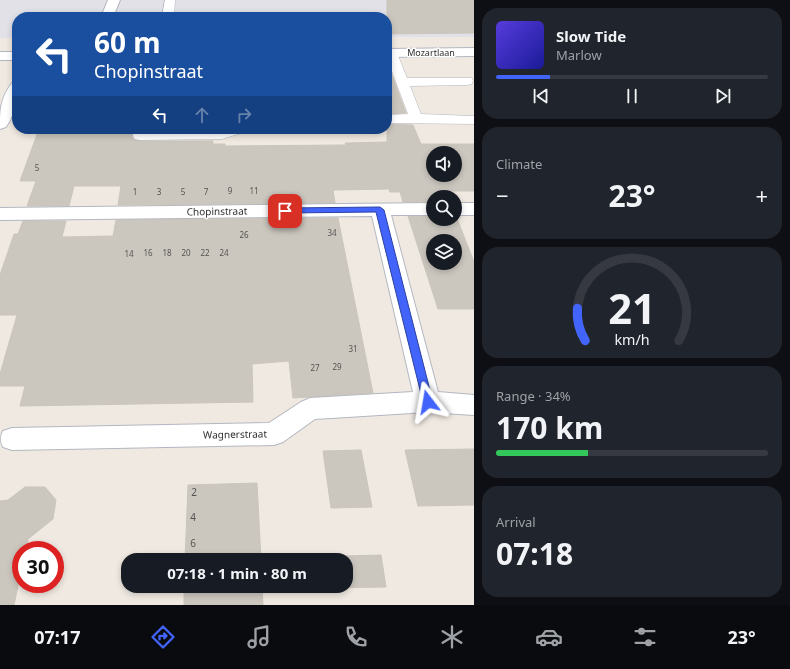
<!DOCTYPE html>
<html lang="en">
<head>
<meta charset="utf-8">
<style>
  body { margin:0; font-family:"Noto Sans",sans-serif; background:#20242c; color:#f1f3f6; height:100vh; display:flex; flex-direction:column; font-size:15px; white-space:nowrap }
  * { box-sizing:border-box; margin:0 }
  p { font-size:13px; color:#9ea1a6 }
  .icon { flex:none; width:22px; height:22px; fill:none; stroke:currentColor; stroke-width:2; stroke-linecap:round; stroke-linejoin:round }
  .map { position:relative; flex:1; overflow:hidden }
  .panel { display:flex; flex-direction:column; gap:8px; padding:8px; background:#0d0f14; width:316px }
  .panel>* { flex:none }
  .banner { position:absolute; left:12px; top:12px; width:380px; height:122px; border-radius:16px; box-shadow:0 2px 6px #0003; background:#1a4fa0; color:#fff; overflow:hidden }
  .tools { position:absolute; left:426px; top:146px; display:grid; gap:8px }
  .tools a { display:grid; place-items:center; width:36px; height:36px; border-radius:50%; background:#171b24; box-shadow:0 2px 6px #0003; font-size:20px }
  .speed { position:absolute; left:12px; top:541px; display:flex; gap:8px; font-size:20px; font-weight:700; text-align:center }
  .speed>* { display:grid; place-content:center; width:52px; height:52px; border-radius:50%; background:#171b24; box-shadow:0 2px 6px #0003; line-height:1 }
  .speed .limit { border:6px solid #d22; background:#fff; color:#111 }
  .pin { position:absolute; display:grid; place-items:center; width:34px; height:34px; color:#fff; margin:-17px; border-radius:8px; box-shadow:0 2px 6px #0006 }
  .me { position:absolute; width:44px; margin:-22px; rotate:346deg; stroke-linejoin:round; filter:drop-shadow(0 0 3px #0008) }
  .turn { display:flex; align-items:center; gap:14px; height:84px; padding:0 16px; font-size:18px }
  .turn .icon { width:52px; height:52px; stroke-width:2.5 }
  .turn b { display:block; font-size:28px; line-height:34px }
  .lanes { display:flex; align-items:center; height:38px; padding:0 16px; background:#0003; justify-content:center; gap:20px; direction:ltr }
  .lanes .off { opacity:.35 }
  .big { font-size:30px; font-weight:700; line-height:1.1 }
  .panel .tile { flex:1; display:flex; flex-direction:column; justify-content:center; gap:6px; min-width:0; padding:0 14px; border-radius:16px; background:#20242c }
  .panel .dial { align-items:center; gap:0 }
  .dial svg { height:104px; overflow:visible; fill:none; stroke:#363941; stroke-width:7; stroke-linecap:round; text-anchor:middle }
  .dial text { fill:#f1f3f6; stroke:none }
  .song { display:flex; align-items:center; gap:12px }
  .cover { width:48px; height:48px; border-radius:6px; background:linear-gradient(135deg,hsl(250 70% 55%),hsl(240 70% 35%)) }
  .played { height:4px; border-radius:2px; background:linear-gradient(90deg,#4264fb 20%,#363941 20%) }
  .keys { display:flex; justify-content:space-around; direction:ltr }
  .heat { display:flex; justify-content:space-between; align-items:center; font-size:22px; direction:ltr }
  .charge { height:6px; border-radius:3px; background:linear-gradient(90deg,#34c759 34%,#363941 0) }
  .trip { position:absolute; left:121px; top:553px; width:232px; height:40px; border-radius:16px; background:#171b24; box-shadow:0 2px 6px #0003; font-weight:700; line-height:40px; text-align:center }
  .tabs { display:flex; height:64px; justify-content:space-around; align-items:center; background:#090b0e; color:#9ea1a6 }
  .tabs .icon { width:28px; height:28px }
  .tabs .current { color:#4264fb }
  .tabs b { font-size:18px; color:#f1f3f6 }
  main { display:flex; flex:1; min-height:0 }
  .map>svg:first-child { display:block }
  .industrial { fill:#e3e1e8 }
  .building { fill:#cbc7bf; stroke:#cbc5ba; fill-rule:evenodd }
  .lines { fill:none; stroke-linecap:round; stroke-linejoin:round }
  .service-casing { stroke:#b4b7c1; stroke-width:1 }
  .minor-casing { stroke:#b4b7c1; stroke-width:2 }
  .secondary-casing { stroke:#b4b7c1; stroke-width:2 }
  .service { fill:#fff; fill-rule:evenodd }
  .minor { fill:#fff; fill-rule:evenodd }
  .secondary { fill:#fff; fill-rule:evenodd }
  .route { fill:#4264fb; stroke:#2b41a3 }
  .labels { text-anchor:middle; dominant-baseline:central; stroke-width:3; stroke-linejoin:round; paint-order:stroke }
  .number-label { font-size:8px; fill:#555452 }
  .far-street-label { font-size:9px; fill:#2e2e2e; stroke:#fff }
  .street-label { font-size:10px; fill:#2e2e2e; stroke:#fff }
  .near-number-label { font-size:10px; fill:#555452 }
</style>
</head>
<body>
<main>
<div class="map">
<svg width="474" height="605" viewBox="0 0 474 605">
  <rect width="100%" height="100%" fill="#efe9e1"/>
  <!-- industrial -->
  <path class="industrial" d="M0,0H474V37H387V17H17V38H0Z"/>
  <!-- building -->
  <path class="building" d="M387,0H474V33L387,34Z
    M387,62L406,113L387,114Z
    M387,124L413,125L421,144H474V191H446L448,197H433V202H403L400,192H390L389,189L333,190L335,203L118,205L121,186H74L69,206H27L36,181H20L39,129H132V137L135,140L140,141H213V144H225V146L346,145L345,143L387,142ZM433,153H455V175H433Z
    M408,216H433V219H455L456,216L474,262V309H438ZM433,241H455V263H433Z
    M338,218L373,393L293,398L289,361L252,364L253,402L20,406L25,386H0V374L17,315H0V275L14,234H18L23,221H66L62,237L113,236L116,220Z
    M474,449V505L418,506L405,450Z
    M361,450L372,507L331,508L323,451Z
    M257,483L261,560H185L188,485Z
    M25,487H45L56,500L53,519L28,539L26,550H21V571L14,605H0V501L8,500Z
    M381,555L386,587L313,588V586H346V560H310V557Z
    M184,586H262L263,605H184Z"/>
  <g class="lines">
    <defs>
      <path id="service" d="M165,0H175L174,17H162Z
        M391,49L395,50L397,53L407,78H472L473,81L472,84L467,85L410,86L421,114L472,116H474V124L387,123V115L408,114L387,58V50Z
        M134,129H148V132L247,129L245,132L222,139L140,140L135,139L133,136Z"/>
      <path id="minor" d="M108,0H120L113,17H101Z
        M17,82C17,99 16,112 6,127L0,129C0,110 0,99 12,83Z
        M433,203V215H391L438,392L474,395V415L428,412L315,419L283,442L274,445L12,450L3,447C0,441 0,437 3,431L12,428L269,423L301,402L310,398L413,392L372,216L0,220V208Z
        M455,203H474V215H455Z"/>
      <path id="secondary" d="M474,48V56L387,57V49Z
        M0,52H17V60H0Z"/>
    </defs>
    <!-- service casing -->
    <use href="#service" class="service-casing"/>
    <!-- minor casing -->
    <use href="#minor" class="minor-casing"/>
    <!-- secondary casing -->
    <use href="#secondary" class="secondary-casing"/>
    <!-- service -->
    <use href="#service" class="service"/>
    <!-- minor -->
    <use href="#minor" class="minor"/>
    <!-- secondary -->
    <use href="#secondary" class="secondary"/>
  </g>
  <!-- route -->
  <path class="route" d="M380,207L384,210L433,402L432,405L428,407L424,405L423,402L376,212L285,213L281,211L285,208Z"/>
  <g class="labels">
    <!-- number labels -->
    <g class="number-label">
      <text x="37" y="167">5</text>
      <text x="230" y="190">9</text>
      <text x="254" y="190">11</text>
      <text x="135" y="191">1</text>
      <text x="159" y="191">3</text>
      <text x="183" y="191">5</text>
      <text x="206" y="191">7</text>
      <text x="332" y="232">34</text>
      <text x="244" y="234">26</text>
      <text x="148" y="252">16</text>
      <text x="167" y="252">18</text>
      <text x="186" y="252">20</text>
      <text x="205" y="252">22</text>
      <text x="224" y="252">24</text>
      <text x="129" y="253">14</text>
      <text x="353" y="348">31</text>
      <text x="337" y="366">29</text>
      <text x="315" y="367">27</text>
    </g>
    <!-- far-street labels -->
    <g class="far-street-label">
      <text x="431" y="52">Mozartlaan</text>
    </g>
    <!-- street labels -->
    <g class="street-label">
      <text transform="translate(217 211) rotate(-1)">Chopinstraat</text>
      <text transform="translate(235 434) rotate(-1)">Wagnerstraat</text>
    </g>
    <!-- near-number labels -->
    <g class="near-number-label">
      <text x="194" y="492">2</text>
      <text x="193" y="517">4</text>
      <text x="193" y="543">6</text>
    </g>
  </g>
</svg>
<div class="tools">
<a><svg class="icon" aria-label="sound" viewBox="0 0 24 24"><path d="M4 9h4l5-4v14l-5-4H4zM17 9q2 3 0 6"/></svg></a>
<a><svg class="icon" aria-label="search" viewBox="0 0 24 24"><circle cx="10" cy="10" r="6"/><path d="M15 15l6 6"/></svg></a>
<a><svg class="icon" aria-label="layers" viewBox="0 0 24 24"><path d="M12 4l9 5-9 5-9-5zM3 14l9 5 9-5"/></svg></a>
</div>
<div class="speed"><div class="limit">30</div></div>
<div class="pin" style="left:285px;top:211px;background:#d93025"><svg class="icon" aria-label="arrive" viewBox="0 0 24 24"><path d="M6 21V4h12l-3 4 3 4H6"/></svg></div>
<svg class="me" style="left:428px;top:402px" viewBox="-20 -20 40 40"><path d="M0-17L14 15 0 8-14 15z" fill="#4264fb" stroke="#fff" stroke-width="4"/></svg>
<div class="trip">07:18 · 1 min · 80 m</div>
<div class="banner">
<div class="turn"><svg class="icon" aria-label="left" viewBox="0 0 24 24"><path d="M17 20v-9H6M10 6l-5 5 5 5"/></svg><div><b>60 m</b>Chopinstraat</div></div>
<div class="lanes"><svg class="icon" aria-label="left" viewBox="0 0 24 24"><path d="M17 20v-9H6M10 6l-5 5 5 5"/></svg><svg class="icon off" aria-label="ahead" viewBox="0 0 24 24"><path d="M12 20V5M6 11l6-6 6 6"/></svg><svg class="icon off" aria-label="right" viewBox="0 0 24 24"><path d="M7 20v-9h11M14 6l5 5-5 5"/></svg></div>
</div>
</div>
<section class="panel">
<div class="tile">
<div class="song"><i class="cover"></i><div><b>Slow Tide</b><p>Marlow</p></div></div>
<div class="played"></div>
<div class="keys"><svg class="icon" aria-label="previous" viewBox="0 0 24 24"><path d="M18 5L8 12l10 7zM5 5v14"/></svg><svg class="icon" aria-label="pause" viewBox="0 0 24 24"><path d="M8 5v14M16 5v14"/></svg><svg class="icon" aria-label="next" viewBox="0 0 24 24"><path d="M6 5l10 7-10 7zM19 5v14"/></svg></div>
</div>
<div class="tile"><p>Climate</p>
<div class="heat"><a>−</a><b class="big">23°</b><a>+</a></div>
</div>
<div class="tile dial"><svg viewBox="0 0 100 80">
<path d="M14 69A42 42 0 1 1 86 69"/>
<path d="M14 69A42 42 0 0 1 8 44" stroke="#4264fb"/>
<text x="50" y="56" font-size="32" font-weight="700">21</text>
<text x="50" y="72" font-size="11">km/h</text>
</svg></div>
<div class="tile"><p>Range · 34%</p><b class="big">170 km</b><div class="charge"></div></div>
<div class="tile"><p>Arrival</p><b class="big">07:18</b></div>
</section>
</main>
<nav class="tabs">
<b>07:17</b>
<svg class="icon current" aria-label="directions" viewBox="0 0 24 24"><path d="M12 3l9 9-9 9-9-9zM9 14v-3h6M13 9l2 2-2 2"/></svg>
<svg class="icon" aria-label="music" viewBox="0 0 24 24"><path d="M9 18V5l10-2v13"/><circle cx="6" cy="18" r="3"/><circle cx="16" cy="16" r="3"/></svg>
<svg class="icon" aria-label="phone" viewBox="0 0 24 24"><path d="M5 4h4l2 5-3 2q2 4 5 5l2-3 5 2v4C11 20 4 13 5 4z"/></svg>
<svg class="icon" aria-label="climate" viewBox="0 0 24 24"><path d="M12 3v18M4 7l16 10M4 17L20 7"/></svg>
<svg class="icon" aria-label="car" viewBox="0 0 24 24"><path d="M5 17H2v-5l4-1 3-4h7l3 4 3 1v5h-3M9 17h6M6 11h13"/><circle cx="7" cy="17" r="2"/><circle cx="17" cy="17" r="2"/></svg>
<svg class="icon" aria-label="filters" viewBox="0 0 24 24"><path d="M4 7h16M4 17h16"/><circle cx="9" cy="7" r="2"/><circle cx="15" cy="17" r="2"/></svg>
<b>23°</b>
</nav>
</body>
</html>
